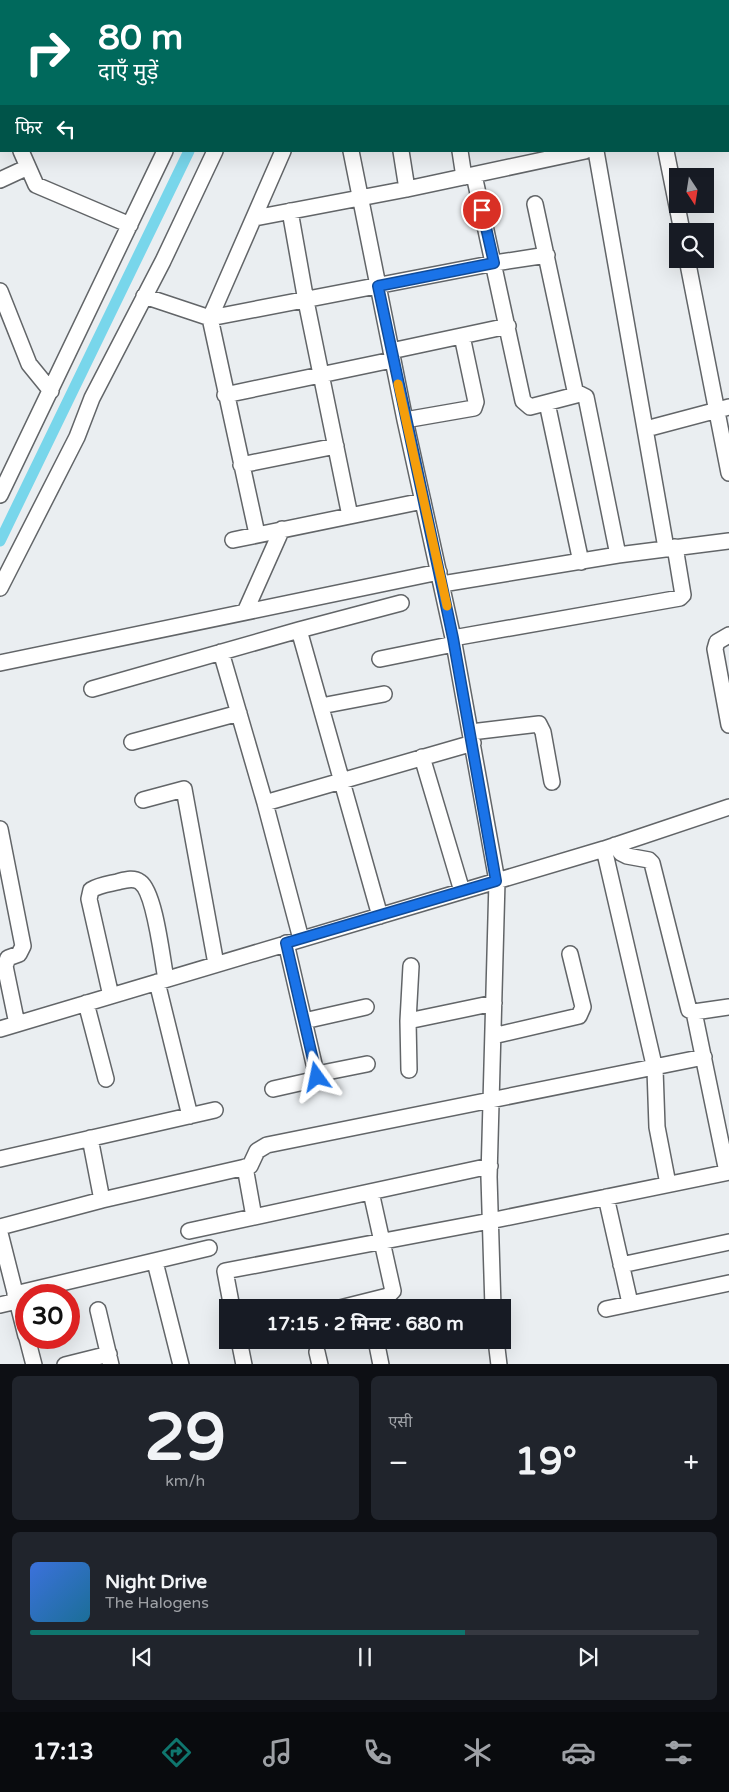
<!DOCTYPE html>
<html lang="hi">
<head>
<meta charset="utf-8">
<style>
  body { margin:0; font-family:"Varela Round","Noto Sans Devanagari",sans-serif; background:#20242c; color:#f1f3f6; height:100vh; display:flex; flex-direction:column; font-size:19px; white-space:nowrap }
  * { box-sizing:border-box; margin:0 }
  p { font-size:16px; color:#9ea1a6 }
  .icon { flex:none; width:28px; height:28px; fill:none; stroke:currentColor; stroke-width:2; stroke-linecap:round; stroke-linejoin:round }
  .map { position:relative; height:1364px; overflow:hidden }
  .drawer { display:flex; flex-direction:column; gap:12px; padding:12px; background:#0d0f14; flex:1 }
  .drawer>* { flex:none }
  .banner { position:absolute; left:0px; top:0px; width:730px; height:152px; box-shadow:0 5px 20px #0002; background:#00695c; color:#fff; overflow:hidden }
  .needle { width:32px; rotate:168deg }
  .buttons { position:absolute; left:669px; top:168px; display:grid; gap:10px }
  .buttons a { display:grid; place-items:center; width:45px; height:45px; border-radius:0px; background:#171b24; box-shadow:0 5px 20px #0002; font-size:25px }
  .speed { position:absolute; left:15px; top:1284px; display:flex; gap:10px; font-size:25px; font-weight:700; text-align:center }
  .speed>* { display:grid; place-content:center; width:65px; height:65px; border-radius:50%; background:#171b24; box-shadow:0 5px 20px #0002; line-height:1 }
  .speed .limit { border:8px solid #d22; background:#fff; color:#111 }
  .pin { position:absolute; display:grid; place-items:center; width:42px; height:42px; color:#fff; margin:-21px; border:2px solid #fff; border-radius:50%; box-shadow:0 1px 5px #0007 }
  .me { position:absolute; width:55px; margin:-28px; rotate:348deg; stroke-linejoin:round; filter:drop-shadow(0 0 4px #0008) }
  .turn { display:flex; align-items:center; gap:18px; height:105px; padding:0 15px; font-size:22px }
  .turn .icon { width:65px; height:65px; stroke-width:2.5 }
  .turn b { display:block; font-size:35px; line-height:42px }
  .then { display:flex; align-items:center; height:48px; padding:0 15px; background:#0003; gap:10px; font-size:19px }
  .big { font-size:38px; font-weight:700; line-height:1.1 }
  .drawer .tile { flex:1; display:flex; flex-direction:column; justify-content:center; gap:8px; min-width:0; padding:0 18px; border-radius:8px; background:#20242c }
  .drawer .dial { align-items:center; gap:0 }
  .dial b { font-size:65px; line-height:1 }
  .song { display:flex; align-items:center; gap:15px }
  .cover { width:60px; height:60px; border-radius:8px; background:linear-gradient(135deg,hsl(220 70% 55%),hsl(200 70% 35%)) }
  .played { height:5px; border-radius:2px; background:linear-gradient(90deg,#0f766e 65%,#363941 65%) }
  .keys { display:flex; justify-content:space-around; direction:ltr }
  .heat { display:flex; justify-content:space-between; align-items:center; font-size:28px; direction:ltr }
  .drawer .tiles { flex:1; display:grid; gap:12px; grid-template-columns:1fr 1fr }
  .tile:last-child { grid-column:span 2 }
  .trip { position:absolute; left:219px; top:1299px; width:292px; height:50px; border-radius:0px; background:#171b24; box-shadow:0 5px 20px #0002; font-weight:700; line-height:50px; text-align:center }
  .tabs { display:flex; height:80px; justify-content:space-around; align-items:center; background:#090b0e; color:#9ea1a6 }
  .tabs .icon { width:35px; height:35px }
  .tabs .active { color:#0f766e }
  .tabs b { font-size:22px; color:#f1f3f6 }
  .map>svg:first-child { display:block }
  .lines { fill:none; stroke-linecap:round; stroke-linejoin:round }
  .canal { stroke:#78d6eb; stroke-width:11 }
  .minor-casing { stroke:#626568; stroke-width:18 }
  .minor { stroke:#fff; stroke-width:15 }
  .route-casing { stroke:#114b97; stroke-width:12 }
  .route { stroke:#1a73e8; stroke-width:9 }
  .slow { stroke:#f59e0b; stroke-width:9 }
</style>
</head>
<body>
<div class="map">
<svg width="729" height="1365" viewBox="0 0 729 1365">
  <rect width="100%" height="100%" fill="#eaeef1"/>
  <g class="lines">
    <!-- canal -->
    <path class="canal" d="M261,1L262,0
      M0,541L189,151"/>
    <defs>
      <path id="minor" d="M19,0L20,1
        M94,0L95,1
        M167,0V1
        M285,0L288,1
        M433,0V1
        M497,0L498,1
        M566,0V1
        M638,0V1
        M236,1L237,0
        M348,1L349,0
        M621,1L627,0
        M729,10V12
        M0,107L1,109
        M21,151L36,185L130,225
        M351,151L405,420L453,638L497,881L489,1177L493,1308
        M401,151L407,189L585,151
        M460,151L464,177
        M596,151L666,548
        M666,151L682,231
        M474,175L523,401L530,407L580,394L586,397L618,555
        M0,180L28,167
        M535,204L576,395
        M290,211L306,301L350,516
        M255,218L407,189
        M687,259L729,473
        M0,291L29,364L51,391
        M144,296L210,318L283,151
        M391,351L508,326
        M225,395L392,360
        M547,403L581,562
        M405,420L474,408L476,402L462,336
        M646,429L729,407
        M241,465L336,446
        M0,495L165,151
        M257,534L210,318L495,263L547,255
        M233,540L423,501
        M442,584L618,555L729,541
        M0,588L77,437L92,398L163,261L215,151
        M245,612L282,529
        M299,630L380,916
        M729,635L717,642L715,649L729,725
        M453,638L680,598L683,595L675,547
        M221,652L265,803L301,939
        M380,659L454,644
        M0,663L439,572
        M92,689L299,630L401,603
        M321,706L384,694
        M471,732L539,724L543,732L552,782
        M132,742L239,713
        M422,757L462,891
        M143,800L184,789L216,964
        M265,803L473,743
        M0,829L23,946L19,954L8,958L5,966L17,1024
        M615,845L621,853L627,856L649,860L652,863L689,1010L694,1012L729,1007
        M604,849L655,1069L657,1127L668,1184
        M157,982L190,1116
        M111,996L89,899L91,890C99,885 108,884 117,882C125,880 133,877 140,882C155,892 162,959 166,979
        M86,1003L106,1079
        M694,1012L727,1172
        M304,1021L366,1007
        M408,1021L494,1003
        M0,1029L604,849L729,807
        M493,1036L579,1016L583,1007L570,954
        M409,1070L408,1021L411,966
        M317,1074L367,1064
        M273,1089L313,1080L317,1077L286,943
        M90,1138L102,1200
        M0,1159L215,1110
        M245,1167L254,1217
        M606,1197L630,1303
        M0,1227L102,1200L250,1166L257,1151L267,1145L704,1057
        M189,1231L490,1166
        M0,1233L26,1336
        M155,1262L181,1365
        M621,1265L729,1242
        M15,1294L209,1248
        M0,1305L17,1301
        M232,1308L225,1271L490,1221L729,1172
        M340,1308L388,1296L393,1291L371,1192
        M606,1309L729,1283
        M98,1310L111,1365
        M27,1338L34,1365
        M239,1340L244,1365
        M376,1340L381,1365
        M496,1340L499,1365
        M317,1352L320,1365
        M65,1365L109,1354"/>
    </defs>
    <!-- minor casing -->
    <use href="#minor" class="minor-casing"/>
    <!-- minor -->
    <use href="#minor" class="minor"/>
  </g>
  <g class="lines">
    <defs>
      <path id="route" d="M317,1077L286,943L496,881L453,638L378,286L494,263L482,210"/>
    </defs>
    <!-- route casing -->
    <use href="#route" class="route-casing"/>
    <!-- route -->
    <use href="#route" class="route"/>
    <!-- slow -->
    <path class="slow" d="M398,384L447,606"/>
  </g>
</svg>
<div class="buttons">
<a><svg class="needle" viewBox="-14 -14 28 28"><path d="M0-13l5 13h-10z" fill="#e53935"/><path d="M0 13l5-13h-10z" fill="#9ea1a6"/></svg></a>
<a><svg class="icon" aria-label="search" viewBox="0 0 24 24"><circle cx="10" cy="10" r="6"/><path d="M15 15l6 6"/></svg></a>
</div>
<div class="speed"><div class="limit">30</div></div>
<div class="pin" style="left:482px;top:210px;background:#d93025"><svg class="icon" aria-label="arrive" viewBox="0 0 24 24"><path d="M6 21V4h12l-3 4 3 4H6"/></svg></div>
<svg class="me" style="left:317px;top:1077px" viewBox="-20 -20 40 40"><path d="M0-17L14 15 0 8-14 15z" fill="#1a73e8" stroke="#fff" stroke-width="4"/></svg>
<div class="trip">17:15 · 2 मिनट · 680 m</div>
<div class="banner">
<div class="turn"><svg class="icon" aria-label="right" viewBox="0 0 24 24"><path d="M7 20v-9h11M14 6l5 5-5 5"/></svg><div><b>80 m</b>दाएँ मुड़ें</div></div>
<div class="then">फिर<svg class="icon" aria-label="left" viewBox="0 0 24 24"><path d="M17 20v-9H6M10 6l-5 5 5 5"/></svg></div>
</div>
</div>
<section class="drawer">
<div class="tiles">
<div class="tile dial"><b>29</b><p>km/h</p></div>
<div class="tile"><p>एसी</p>
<div class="heat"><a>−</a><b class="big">19°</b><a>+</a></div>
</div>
<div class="tile">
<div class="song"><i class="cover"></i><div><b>Night Drive</b><p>The Halogens</p></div></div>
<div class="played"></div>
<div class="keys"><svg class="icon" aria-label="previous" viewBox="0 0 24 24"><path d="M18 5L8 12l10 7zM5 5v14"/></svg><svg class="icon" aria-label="pause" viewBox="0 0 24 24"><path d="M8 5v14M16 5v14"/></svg><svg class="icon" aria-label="next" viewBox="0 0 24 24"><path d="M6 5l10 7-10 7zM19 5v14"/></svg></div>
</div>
</div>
</section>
<nav class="tabs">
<b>17:13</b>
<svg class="icon active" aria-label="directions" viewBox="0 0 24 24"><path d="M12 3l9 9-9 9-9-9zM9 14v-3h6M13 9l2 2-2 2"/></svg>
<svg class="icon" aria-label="music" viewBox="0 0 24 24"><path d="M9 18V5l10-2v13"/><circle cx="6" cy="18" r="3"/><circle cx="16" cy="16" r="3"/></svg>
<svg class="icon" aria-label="phone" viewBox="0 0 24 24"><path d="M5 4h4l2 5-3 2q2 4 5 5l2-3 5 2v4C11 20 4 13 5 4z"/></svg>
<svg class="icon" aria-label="climate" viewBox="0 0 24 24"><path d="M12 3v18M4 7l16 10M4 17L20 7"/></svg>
<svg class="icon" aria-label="car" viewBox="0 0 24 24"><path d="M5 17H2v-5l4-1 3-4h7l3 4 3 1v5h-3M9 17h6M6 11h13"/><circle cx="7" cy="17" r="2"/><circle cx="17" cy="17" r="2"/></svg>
<svg class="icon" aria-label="filters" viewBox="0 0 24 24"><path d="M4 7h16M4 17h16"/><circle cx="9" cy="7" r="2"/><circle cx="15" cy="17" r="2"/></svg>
</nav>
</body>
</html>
